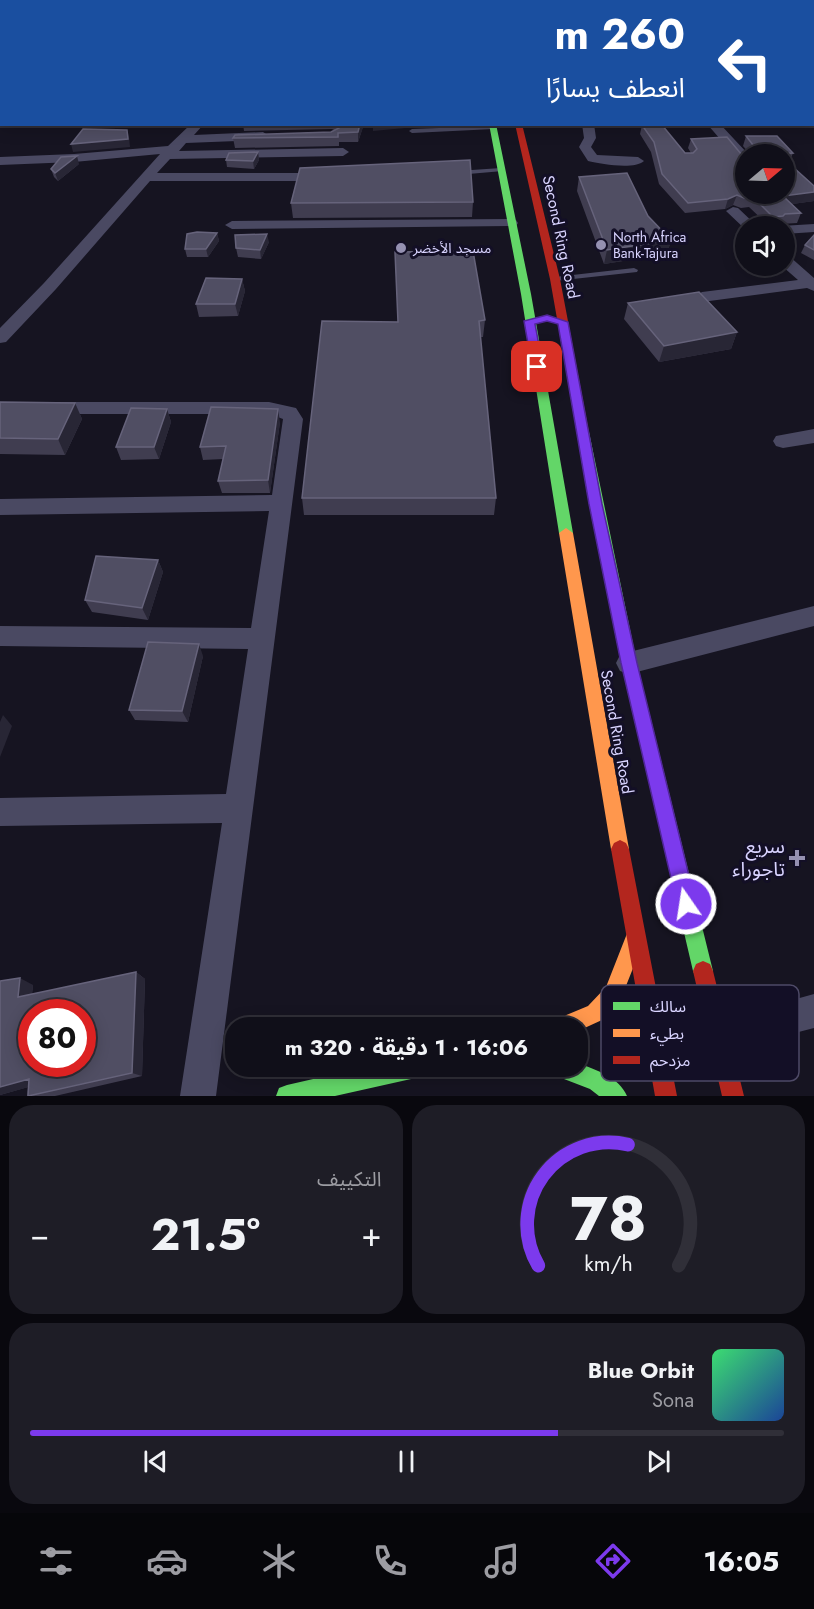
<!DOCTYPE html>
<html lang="ar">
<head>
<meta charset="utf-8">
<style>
  body { margin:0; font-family:Jost,"Noto Sans Arabic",sans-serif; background:#1e1d26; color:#f1f3f6; direction:rtl; height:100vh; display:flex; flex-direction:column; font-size:22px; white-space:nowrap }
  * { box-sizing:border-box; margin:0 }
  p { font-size:20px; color:#9c9ca2 }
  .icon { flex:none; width:33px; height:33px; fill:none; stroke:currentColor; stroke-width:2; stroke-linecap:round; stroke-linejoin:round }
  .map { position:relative; height:1096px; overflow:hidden; direction:ltr }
  .sheet { display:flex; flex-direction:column; gap:9px; padding:9px; background:#09080e; flex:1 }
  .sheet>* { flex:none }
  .top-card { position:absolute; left:0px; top:0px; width:814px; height:126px; box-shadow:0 3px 15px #0003,0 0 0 2px #302f38; direction:rtl; background:#1a4fa0; color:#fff; overflow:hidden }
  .needle { width:39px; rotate:71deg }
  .fabs { position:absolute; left:735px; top:144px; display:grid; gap:12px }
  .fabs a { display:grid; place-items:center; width:60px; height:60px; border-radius:50%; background:#100f19; box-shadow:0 3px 15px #0003,0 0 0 2px #302f38; font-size:30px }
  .speed { position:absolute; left:18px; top:999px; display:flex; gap:12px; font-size:30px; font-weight:700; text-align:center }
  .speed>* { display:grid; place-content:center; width:78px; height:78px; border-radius:50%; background:#100f19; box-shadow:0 3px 15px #0003,0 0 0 2px #302f38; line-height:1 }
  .speed .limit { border:9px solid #d22; background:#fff; color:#111 }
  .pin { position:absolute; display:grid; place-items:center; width:51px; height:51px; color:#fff; margin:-26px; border-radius:12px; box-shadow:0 3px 9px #0006 }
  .me { position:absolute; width:66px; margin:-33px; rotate:347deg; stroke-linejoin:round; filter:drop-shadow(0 0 4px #0008) }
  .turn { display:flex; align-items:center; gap:21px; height:126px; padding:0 30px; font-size:27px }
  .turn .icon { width:78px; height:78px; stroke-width:2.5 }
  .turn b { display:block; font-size:42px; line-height:51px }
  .big { font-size:45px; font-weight:700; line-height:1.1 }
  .sheet .tile { flex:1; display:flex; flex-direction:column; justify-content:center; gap:9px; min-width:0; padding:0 21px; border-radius:24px; background:#1e1d26 }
  .sheet .dial { align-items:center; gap:0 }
  .dial svg { height:156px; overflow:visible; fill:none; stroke:#302f38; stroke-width:7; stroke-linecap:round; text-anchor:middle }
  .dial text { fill:#f1f3f6; stroke:none }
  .song { display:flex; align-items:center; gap:18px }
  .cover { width:72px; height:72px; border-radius:9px; background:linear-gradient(135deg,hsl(140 70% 55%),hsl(220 70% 35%)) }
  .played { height:6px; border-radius:3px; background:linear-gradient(90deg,#7c3aed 70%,#302f38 70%) }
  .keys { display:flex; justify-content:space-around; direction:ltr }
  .heat { display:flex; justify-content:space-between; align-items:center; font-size:33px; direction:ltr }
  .sheet .tiles { flex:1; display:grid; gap:9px; grid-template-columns:1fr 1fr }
  .tile:last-child { grid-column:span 2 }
  .trip { position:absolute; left:225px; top:1017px; width:363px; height:60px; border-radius:24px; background:#100f19; box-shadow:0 3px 15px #0003,0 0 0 2px #302f38; font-weight:700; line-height:60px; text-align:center; direction:rtl }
  .tab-bar { display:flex; height:96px; justify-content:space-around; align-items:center; background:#06060a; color:#9c9ca2 }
  .tab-bar .icon { width:42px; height:42px }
  .tab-bar .current { color:#7c3aed }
  .tab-bar b { font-size:27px; color:#f1f3f6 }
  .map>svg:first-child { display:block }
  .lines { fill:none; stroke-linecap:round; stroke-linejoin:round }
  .lane { fill:#4a4962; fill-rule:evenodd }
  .street { fill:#4a4962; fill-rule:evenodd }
  .fast { fill:#63d668; fill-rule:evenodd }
  .slow { fill:#ff974d; fill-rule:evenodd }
  .jam { fill:#b3261e; fill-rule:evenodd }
  .wall { fill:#403d50 }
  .shaded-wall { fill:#282635 }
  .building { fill:#504e63; stroke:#66637b; stroke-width:1.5; fill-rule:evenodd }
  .route { fill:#7c3aed; stroke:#51269a; stroke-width:1.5 }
  .poi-dot { fill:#9591b1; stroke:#130f26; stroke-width:2 }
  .labels { text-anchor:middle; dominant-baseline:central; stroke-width:6; stroke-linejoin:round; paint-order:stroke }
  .far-poi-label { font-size:14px; fill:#d9d4ff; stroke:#130f26; text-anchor:start }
  .street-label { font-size:16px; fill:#d9d4ff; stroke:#130f26 }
  .near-poi-label { font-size:20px; fill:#d9d4ff; stroke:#130f26; text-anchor:end }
  .key { fill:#130f26; stroke:#4e4a67; stroke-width:1.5 }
  .key-label { font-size:16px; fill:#d9d4ff }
</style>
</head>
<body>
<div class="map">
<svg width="814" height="1096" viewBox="0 0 814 1096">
  <rect width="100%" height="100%" fill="#161421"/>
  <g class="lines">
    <!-- lane -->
    <path class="lane" d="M492,126L494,127V129L412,133L409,131L412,129Z
      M501,168L503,169V171L457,175L454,173L457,171Z
      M634,268L638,270L637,272L555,281L551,279L555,277Z"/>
    <!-- street -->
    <path class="street" d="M211,0H249L250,2H212Z
      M317,0H326L316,2Z
      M358,0H370L371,2H359Z
      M792,0H803L804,2H793Z
      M0,61H2V67H0Z
      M813,113H814V121H813Z
      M0,119L2,124L6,126L0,127Z
      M17,124H36L30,128Z
      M191,124H204L194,135L263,132L269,136L263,140L186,143L179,151L343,148L349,152L343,156L170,159L157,173H313L320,177L313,181H150L56,289L6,342L0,343V328L44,283L160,154L74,162L0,165V157L74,154L168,146Z
      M582,124H594L596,138L591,147L597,155L638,157L644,161C634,170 601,164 588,161L579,147L584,138Z
      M707,124H720L748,154H746V164L741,163Z
      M733,207L738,208L757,226H746L745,229L726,211Z
      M511,219L516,220L518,223L516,226L232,229L225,225L232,221Z
      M814,224V232L784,234V226H781Z
      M784,255L789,256L814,278V291L807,288L702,302L694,297L702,292L798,280L782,266H784Z
      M0,402H269L296,408L303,419L216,1096H180L222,823L0,826V798L226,794L248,649L0,646V626L251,628L269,511L0,515V499L272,495L283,419L269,414H0Z
      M814,429V443L783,448L776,446L773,441L776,436Z
      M814,606V626L629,674L620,671L616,663L620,655L629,652Z
      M814,994V1028L718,1053L706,1048L701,1036L706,1024Z"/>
    <!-- fast -->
    <path class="fast" d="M481,0H487V2H482Z
      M489,124H496L531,294L573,533L566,538L559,533L521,294Z
      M583,428L589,432L637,663L713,971L710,978L703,981L696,978L693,971L621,663L577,432Z
      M578,1063C596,1070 619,1077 627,1096H599L590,1089L551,1074L549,1066H578Z
      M370,1066H430L428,1074L420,1077L335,1096H276L279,1088L287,1085Z"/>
    <!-- slow -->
    <path class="slow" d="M566,528L573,533L629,849L626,855L620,858L614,855L611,849L559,533Z
      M635,928L642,931L645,938L620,1001L602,1020L578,1031V1028H549L552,1021L588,1006L606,987L628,931Z"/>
    <!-- jam -->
    <path class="jam" d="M515,124H522L560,279L589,432L583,436L577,432L550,279Z
      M620,840L626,843L629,849L677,1096H655L611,849L614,843Z
      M703,961L710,964L713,971L744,1096H722L693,971L696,964Z"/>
  </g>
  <!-- wall -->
  <path class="wall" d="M243,124H364L358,142H339V146L235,148L233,138L331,132L334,130L332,129L244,131Z
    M642,125L685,153H691L688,148L691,139L742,155L784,194V154H750L743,146L746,136L793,153L789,163H788L814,186V201L792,204L801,213L797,223L781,224L779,226H769L749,207L741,208L733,205L725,209L685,213L659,184L651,152L640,134Z
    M258,152L259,160L254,169L227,167L226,160Z
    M79,164L58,181L54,177L51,169Z
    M579,177L648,216L671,240L667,254L604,264L577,191Z
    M473,202L472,217L293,218L291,203Z
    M217,233L219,241L208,257H187L185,249Z
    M814,235V260L801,253L805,245Z
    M269,242L261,259L238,257L236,248Z
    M242,279L245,291L238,316L199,317L196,304Z
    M628,303L737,332L731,349L659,362L624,319Z
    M485,320L483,337H480L496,498L494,515H304L302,498L397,322Z
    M0,402L75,403L82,419L65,455L0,454Z
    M167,409L171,422L159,459L121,460L116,447Z
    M280,422L270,493H222L218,481L223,459L203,460L200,447Z
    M158,560L163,572L148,620L92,612L85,600Z
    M203,656L188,722L135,720L129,710Z
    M136,972L145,979L142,1076L55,1096H27L28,1087L0,1095V981L33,985L32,994Z"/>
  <!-- shaded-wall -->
  <path class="shaded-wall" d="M761,0H778L773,2H748Z
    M360,124H364L358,142V132Z
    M373,124H448L373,131Z
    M127,130L129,137L130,147L73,152L71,144Z
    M258,152L259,160L254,169L253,161Z
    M77,156L79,164L58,181L55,173Z
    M814,192V201L779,206L783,196Z
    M737,195L733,205L725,209L728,199Z
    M217,233L219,241L208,257L206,249Z
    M267,234L269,242L261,259L260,250Z
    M671,240L667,254L604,264L607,250Z
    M242,279L245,291L238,316L235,304Z
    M737,332L731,349L659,362L664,346Z
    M75,403L82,419L65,455L58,439Z
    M167,409L171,422L159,459L154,447Z
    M278,409L280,422L270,493L268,480Z
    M158,560L163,572L148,620L142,608Z
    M199,644L203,656L188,722L182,711Z
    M3,715L12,726L0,757V722Z
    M136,972L145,979L142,1076L132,1073Z
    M20,978L33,985L31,1003L18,997Z
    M29,1079L43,1083L0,1095V1087Z"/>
  <!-- building -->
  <path class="building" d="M540,0H761L748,2H542Z
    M339,124H360L358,132L338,133V137L233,138L235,135L331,132L339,128Z
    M642,125H662L685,153H693L697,149L691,139L727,137L742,155L746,156V194H784V159L814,186V192L783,196L801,213L785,214L783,216L773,217L753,197L744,198L737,195L728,199L688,203L662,174L654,142Z
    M83,129L127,130L128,139L71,144Z
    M746,136H777L793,153L778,154H779H750L753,145Z
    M258,152L253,161L226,160L229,153Z
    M77,156L55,173L51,169L61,157Z
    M470,160L473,202L291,203L300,168Z
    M627,173L648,216L671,240L607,250L579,177Z
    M197,232L217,233L206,249H185L187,234Z
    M267,234L260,250L236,248L235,235Z
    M814,235V250L805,245Z
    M473,251L485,320L479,321L496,498H302L322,321L398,322L395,252Z
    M206,278L242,279L235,304H196Z
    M699,292L737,332L664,346L628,303Z
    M0,402L75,403L58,439L0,438Z
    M211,407L278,409L268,480L218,481L226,446L200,447Z
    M131,408L167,409L154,447H116Z
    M96,556L158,560L142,608L85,600Z
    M148,642L199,644L182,711L129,710Z
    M136,972L132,1073L28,1096L29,1079L0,1087V981L20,978L18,997ZM32,1012H82V1064H32Z"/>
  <!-- route -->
  <path class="route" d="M547,315L568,322L602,504L637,663L696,904L693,911L686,914L680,911L677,904L621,663L589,504L558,324L547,321L535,324L543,367L537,370L532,367L524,321Z"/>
  <!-- markers -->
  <g class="poi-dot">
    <circle cx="601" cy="245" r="6"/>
    <circle cx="401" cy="248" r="6"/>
    <path d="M794 849h6v6h6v6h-6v6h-6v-6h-6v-6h6z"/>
  </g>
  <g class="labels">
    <!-- far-poi labels -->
    <g class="far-poi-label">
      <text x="613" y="237">North Africa<tspan x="613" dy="16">Bank-Tajura</tspan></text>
      <text x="413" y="248">مسجد الأخضر</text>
    </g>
    <!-- street labels -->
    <g class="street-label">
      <text transform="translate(561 237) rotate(78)">Second Ring Road</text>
      <text transform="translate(617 732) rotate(80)">Second Ring Road</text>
    </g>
    <!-- near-poi labels -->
    <g class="near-poi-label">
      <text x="785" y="846">سريع<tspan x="785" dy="23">تاجوراء</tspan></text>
    </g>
  </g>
  <!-- legend -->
  <rect x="601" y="985" width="198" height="96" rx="9" class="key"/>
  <rect x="613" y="1002" width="27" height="8" fill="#63d668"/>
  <rect x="613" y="1029" width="27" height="8" fill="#ff974d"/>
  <rect x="613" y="1056" width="27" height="8" fill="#b3261e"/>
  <g class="key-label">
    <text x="650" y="1012">سالك</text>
    <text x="650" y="1039">بطيء</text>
    <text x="650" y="1066">مزدحم</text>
  </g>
</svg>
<div class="fabs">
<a><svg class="needle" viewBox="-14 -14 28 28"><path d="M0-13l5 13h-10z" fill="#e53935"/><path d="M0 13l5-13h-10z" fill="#9c9ca2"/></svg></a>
<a><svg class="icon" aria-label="sound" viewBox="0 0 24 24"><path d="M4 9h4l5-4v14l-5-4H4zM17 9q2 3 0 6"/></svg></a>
</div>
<div class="speed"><div class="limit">80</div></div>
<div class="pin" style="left:537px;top:367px;background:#d93025"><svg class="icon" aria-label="arrive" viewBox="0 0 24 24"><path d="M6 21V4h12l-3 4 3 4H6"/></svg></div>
<svg class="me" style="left:686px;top:904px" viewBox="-20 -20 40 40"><circle r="17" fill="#7c3aed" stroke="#fff" stroke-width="3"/><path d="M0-11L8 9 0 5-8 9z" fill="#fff"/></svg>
<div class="trip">16:06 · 1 دقيقة · 320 m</div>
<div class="top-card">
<div class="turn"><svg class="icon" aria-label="left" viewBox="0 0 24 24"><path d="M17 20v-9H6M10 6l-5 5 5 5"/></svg><div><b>260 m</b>انعطف يسارًا</div></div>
</div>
</div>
<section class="sheet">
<div class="tiles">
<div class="tile dial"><svg viewBox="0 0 100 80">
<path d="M14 69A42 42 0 1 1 86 69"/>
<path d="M14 69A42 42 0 0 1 60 7" stroke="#7c3aed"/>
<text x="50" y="56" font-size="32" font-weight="700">78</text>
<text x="50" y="72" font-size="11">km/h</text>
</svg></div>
<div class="tile"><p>التكييف</p>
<div class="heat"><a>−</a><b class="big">21.5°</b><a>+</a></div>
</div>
<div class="tile">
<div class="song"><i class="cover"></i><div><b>Blue Orbit</b><p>Sona</p></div></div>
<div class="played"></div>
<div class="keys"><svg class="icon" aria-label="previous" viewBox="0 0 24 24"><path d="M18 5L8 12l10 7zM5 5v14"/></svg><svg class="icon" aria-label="pause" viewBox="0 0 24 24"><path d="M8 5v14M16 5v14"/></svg><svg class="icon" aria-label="next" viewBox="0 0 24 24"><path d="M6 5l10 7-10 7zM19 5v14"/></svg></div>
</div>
</div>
</section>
<nav class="tab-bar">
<b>16:05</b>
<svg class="icon current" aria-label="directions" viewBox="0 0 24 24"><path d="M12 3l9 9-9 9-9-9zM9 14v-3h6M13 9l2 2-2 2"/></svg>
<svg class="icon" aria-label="music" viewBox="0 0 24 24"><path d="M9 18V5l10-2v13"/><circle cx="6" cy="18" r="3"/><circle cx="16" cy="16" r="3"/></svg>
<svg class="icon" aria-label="phone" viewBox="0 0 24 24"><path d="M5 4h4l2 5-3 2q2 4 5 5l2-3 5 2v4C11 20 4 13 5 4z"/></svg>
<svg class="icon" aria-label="climate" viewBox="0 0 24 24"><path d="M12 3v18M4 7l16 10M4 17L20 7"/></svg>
<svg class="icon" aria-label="car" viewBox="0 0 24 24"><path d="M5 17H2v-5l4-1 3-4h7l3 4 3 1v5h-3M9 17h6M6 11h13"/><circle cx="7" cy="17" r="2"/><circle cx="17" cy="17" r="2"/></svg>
<svg class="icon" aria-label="filters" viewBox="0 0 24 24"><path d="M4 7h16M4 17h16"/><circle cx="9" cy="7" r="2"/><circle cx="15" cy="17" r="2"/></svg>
</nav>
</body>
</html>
